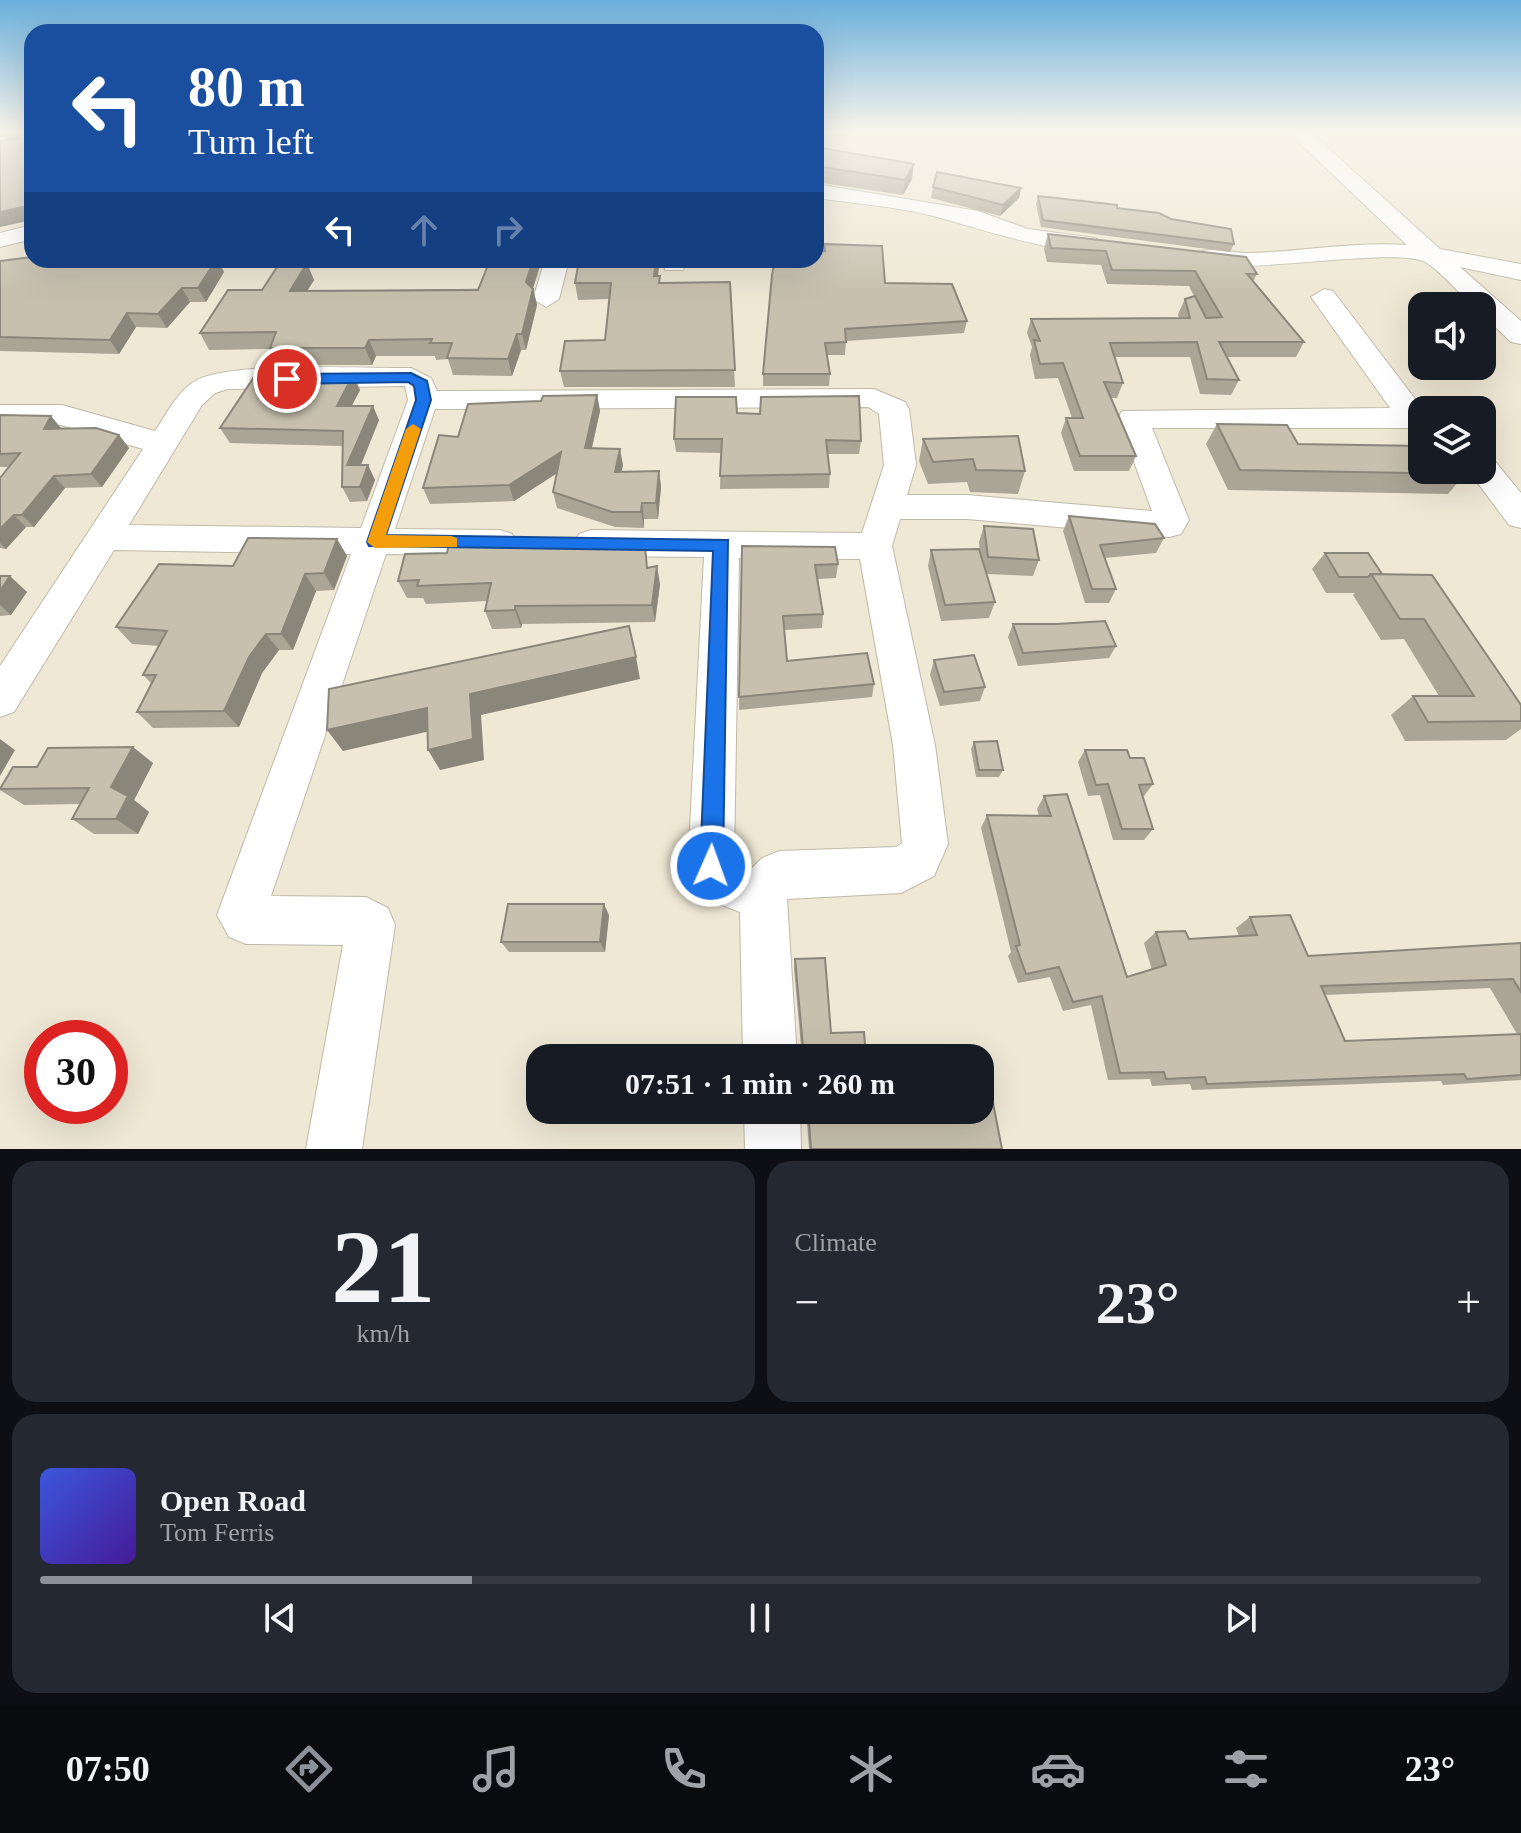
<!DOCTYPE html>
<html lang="en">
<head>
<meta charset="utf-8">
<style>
  body { margin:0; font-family:Georgia,serif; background:#242831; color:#f1f3f6; height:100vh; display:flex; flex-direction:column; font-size:30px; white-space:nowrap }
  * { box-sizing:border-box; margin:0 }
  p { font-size:26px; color:#9ea1a6 }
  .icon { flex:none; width:44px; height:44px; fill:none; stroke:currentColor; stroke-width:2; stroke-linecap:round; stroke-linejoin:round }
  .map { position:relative; height:1149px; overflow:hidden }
  .sheet { display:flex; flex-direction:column; gap:12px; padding:12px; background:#0d0f14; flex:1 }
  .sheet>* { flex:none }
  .hud { position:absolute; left:24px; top:24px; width:800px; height:244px; border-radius:24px; box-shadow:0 8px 32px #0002; background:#1a4fa0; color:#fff; overflow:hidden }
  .buttons { position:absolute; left:1408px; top:292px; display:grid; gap:16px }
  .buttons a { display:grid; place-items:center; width:88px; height:88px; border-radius:16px; background:#171b24; box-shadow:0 8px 32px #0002; font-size:40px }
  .speed { position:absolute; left:24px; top:1020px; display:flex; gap:16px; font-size:40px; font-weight:700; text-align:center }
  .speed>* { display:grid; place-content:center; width:104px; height:104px; border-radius:50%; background:#171b24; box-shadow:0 8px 32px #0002; line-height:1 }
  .speed .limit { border:12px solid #d22; background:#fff; color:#111 }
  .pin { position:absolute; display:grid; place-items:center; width:68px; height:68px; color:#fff; margin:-34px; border:4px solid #fff; border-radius:50%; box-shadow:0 2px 8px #0007 }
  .me { position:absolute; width:88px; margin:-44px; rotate:2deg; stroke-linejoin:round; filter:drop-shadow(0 0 6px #0008) }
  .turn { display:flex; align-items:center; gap:28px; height:168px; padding:0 32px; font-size:36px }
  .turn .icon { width:104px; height:104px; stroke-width:2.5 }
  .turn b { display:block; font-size:56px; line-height:68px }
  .lanes { display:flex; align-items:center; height:76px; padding:0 32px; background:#0003; justify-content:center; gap:40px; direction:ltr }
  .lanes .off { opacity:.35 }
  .big { font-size:60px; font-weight:700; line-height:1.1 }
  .sheet .card { flex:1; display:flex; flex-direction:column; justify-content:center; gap:12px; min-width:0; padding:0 28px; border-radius:24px; background:#242831 }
  .sheet .dial { align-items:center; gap:0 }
  .dial b { font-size:104px; line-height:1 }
  .song { display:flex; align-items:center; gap:24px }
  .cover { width:96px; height:96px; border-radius:12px; background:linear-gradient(135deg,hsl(230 70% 55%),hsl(260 70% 35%)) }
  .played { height:8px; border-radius:4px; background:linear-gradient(90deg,#8c9099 30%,#363941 30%) }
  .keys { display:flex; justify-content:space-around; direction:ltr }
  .heat { display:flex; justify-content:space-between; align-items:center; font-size:44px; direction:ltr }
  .sheet .tiles { flex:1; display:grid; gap:12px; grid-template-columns:1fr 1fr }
  .card:last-child { grid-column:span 2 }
  .trip { position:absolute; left:526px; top:1044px; width:468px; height:80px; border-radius:24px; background:#171b24; box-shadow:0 8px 32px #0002; font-weight:700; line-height:80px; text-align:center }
  .dock { display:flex; height:128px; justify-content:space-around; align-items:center; background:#090b0e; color:#9ea1a6 }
  .dock .icon { width:56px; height:56px }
  .dock .on { color:#8c9099 }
  .dock b { font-size:36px; color:#f1f3f6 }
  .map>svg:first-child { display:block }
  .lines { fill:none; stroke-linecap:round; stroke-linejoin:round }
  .minor-casing { stroke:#c0b9a7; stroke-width:2 }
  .minor { fill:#fff; fill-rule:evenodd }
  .wall { fill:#aba596; fill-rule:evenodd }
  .shaded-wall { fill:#8b867a }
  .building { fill:#c7c0ae; stroke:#8b867a; stroke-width:2 }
  .route { fill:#1a73e8; stroke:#114b97; stroke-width:2 }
  .slow { fill:#f59e0b }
</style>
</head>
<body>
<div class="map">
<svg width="1521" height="1149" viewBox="0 0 1521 1149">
  <rect width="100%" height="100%" fill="#efe8d5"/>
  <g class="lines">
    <defs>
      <path id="minor" d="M1286,130H1308L1440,249L1521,264V280L1460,267L1521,321V344L1511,342L1482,314V306H1473C1458,292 1444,275 1427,263C1399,245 1244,276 1192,263L1189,258C1198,244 1232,253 1247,253C1301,252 1354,241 1407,245Z
        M816,184L978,211L1028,229L1095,238L1107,245C1091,268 954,220 925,214C889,206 852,203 816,198Z
        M32,225V239L0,247V233Z
        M545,260H569L559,299L546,307L533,299Z
        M663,260H687L683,270H665Z
        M1324,289L1333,291L1422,408L1429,410H1422V428H1152L1189,520L1181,534L1169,537L967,519H900L892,546L935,745L948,844L934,876L901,893L787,899L797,1058H743L740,912L704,898L688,866L704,557L591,556L579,552L574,543L579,534L591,530L862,533L884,465L879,414L868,407L435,409L395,529L500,530L512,534L517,543L512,552L500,556L386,554L271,896L366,897L388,908L395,925L362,1149H306L343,945L246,944L229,937L217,915L351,554L114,550L14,712L0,717V666L143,449L61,425H0V405H62L155,431C166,415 175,395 192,383C223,360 366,369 411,368L431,378L437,391L874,389L905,402L909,409L916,465L907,495H967L1152,511L1118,418L1122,411L1390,408L1311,297ZM405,386L408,400L361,528L129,525L202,405L215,393L228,389ZM739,558L860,559L893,745L902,843L896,847L779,851L762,858L751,869L734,860Z
        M1482,456L1493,459L1521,493V528L1509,525L1468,470H1482Z
        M744,1110H800L801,1149H745Z"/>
    </defs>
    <!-- minor casing -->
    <use href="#minor" class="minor-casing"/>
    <!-- minor -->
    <use href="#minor" class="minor"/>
  </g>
  <!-- wall -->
  <path class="wall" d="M816,147L912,179L903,195L816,182Z
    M933,187L1021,188L1019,198L1000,216L931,198Z
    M1038,196L1117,208L1171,219L1234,244L1230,252L1041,227L1036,204Z
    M1048,234L1257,274L1253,282L1304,342L1296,357H1227L1239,380L1231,395L1200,394L1190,357H1115L1123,383L1117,398H1111L1136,456L1129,471H1074L1061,433L1066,418H1072L1058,378L1035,379L1030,355L1032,347L1027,333L1031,319L1179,318L1178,314L1185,299L1194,296L1189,286L1107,284L1101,265L1047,262L1044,249Z
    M824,244L885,283L967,321L964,333L846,341L845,355H827L830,374L829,386H763V374L824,251Z
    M218,260L224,272L206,302H190L167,328L136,327L119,354L0,351V261Z
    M579,260H660L658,276H660V283L730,282L735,387H564L560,371L605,340L609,299L578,300L575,283Z
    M314,280L307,291L533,288L537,305L526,350H521L512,376L453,375L448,359L436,360L435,356H376L372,365H279L270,349L209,350L200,333L262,290Z
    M353,375L360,390L351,406L379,420L361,465H368L375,480L367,501L350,502L342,487L343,446L230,443L220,428Z
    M597,395L600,411L592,448L623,465L621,472L659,471L661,487L658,519H644V528L615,527L557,508L553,492L557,473L514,501L430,504L423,488L458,437L541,401Z
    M737,413L861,441L859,454H828L830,474L829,488L720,489L721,453L676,452L674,439Z
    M0,415L51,416L61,429L119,435L129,448L102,487L65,488L34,527H26L6,549L0,548V478L9,467H0Z
    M1217,424L1298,444L1465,474L1448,494L1228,490L1206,444Z
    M923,439L1025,471L1018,494L970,492L967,482L928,484L919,461Z
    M1069,516L1164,538L1156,553L1105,558L1116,589L1109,603H1085L1063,531Z
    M984,526L1039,560L1033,576L986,574L995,602L989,618L941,621L928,566L931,550L980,553L979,542Z
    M337,539L347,556L334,590L316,591L293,650H279L262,673L239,727L153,728L137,712L152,684L143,675L159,646L132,644L116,627Z
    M638,541L639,547L648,568L660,584L655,622L522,624L521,628L492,629L485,611L487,601L426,604L423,598H407L398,581L447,553Z
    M742,546L838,564L836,578L818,579L823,614L822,628L784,630L787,661L874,684L872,697L739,710Z
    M1325,553L1382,574L1521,705V729L1506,740L1405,741L1391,715L1413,696H1439L1404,639L1381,640L1353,595L1355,593H1326L1312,569Z
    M0,576L27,592L11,615L0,616Z
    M1013,624L1116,646L1109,658L1018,666L1008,637Z
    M934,660L985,687L980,701L940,706L930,675Z
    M974,742L1003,770L999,777H976L971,749Z
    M1085,750L1130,758L1153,784L1144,796H1142L1153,829L1144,840H1113L1100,795L1088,796L1078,762Z
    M153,763L134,800L149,812L138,834H94L72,819L80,804L24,805L0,790Z
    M1044,796L1127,977L1152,970L1144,943L1156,932L1189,939L1239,936L1236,928L1250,917L1308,956L1521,943V1080L1443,1085L1441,1081L1192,1090L1190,1084L1152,1086L1150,1079L1108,1080L1091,1005L1063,1011L1050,977L1018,983L1008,956L1011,952L981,828L987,815L1039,816L1037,809ZM1490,988L1517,1034L1345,1041L1324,995Z
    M609,915L605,952H509L501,942Z
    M795,959L831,1033L866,1058H802L794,969Z
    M806,1110H980L1002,1149H809Z"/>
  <!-- shaded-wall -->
  <path class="shaded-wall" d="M914,164L912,179L903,195L905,180Z
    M1021,188L1019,198L1000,216L1003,205Z
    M32,205V220L0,227V212Z
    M204,260H218L224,272L206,302L198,288Z
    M533,260H542L530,298L526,282Z
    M656,260H660L655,292L654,276Z
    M307,263L314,280L297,307L290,291Z
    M182,288L190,302L167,328L158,314Z
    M533,289L537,305L526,350L522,334Z
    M127,313L136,327L119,354L110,340Z
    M517,334L521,350L512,376L508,359Z
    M369,340L376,356L372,365L365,348Z
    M353,375L360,390L344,421L337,406Z
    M597,395L600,411L588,464L585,448Z
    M373,406L379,420L355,479L347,465Z
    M51,416L61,428L55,442L44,429Z
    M119,435L129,448L102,487L91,474Z
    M620,449L623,465L618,488L615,472Z
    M561,452L565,468L514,501L509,485Z
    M368,465L375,480L367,501L360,487Z
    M659,471L661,487L658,519L656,503Z
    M54,476L65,488L34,527L22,515Z
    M642,503L644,519V528L641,512Z
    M14,515L26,527L6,549L0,543V529Z
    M337,539L347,556L334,590L324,573Z
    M657,566L660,584L655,622L652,605Z
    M305,574L316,591L293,650L281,634Z
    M10,576L27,592L11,615L0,605V591Z
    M515,606L522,624L521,628L515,610Z
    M266,634L279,650L262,673L239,727L224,711L249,657Z
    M636,657L640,679L481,715L484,760L440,770L428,750L470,694Z
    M427,708L439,729L343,751L327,730Z
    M0,739L15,750L0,776Z
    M133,747L153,763L134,800L149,812L138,834L116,819L111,787Z
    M604,904L609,915L605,952L600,942Z"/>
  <!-- building -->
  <path class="building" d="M20,130H32V205L0,212V141L18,138Z
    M816,147L914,164L905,180L817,166L816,168Z
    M937,172L1021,188L1003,205L933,187Z
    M1038,196L1117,205V208L1159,213L1171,219L1231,229L1234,244L1043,220Z
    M1048,234L1246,257L1257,274H1247L1304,342H1219L1239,380L1207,379L1197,342L1110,343L1123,383L1104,382L1136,456H1080L1066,418H1083L1063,363L1040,364L1034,340L1040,341L1031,319L1190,318L1185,299L1195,296L1206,318L1222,317L1195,271L1112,270L1106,251L1051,248Z
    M824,244L882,246L885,283L952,284L967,321L845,329L846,342L825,343L830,374H763L772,275L775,260H816V251H825Z
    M32,257V260H216L198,288H182L158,314L127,313L110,340L0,337V261Z
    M490,260H533L526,282L533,289L522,334H517L508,359L447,358L452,343H430L432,339L369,340L365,348H270L276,332L200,333L228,290H262L279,264L307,263L290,291L478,290Z
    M579,260H656L654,276H660L659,283L730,282L735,370L560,371L565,341L605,340L611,283H575Z
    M353,375L337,406H373L347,465H368L360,487H342L343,431L220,428L254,377Z
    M597,395L585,448L620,449L615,472L659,471L656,503H642L641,512H612L553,492L561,452L509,485L423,488L439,435L458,437L468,404L541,401L543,396Z
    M859,396L861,441L826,440L830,474L720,476L722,439H674L676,397H736L737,413L760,414L761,397Z
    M0,415L51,416L44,429L96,428L119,435L91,474L54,476L22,515H14L0,529V478L20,453L0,454Z
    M1217,424L1287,425L1298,444L1422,446V470H1462L1465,474L1240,470Z
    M1018,436L1025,471L976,470L973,459L933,462L923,439Z
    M1069,516L1155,524L1164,538L1100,545L1116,589H1092Z
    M984,526L1033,529L1039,560L988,557Z
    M248,538L337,539L324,573L305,574L281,634H266L249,657L224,711L137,712L156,675H143L167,631L116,627L159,564L233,566Z
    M450,539L638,541L637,547L645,546L647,568L657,566L652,605L515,606V610L485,611L491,583L417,586L419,580L398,581L405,554L447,553Z
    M742,546L835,547L838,564L815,565L823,614L783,616L787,661L867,653L874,684L739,697Z
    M979,549L995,602L945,605L931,550Z
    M1325,553H1368L1382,574H1371L1368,577H1339Z
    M1371,574L1432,575L1521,705V721L1428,722L1413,696H1474L1424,619H1400Z
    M0,576H10L0,591Z
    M1105,621L1116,646L1023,653L1013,624H1057Z
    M629,626L636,657L470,694L473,739L428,750L427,708L327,730L329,689Z
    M974,655L985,687L944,692L934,660Z
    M997,741L1003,770H979L974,742Z
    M133,747L111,787L128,796L116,819H72L89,788L0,789L13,767H37L48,748Z
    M1085,750H1127L1130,758H1144L1153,784L1139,785L1153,829H1122L1108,784L1096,785Z
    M1067,794L1127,977L1166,965L1156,932L1185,931L1189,939L1257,935L1250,917L1290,915L1308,956L1521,943V992L1513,979L1321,986L1345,1041L1521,1034V1075L1467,1079L1464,1074L1207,1084L1205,1077L1166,1079L1164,1072L1120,1073L1102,996L1073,1002L1059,967L1026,974L1016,946L1020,945L987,815L1051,816L1044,796Z
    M508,904H604L600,942H501Z
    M825,958L831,1033L864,1032L866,1058H804L795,959Z
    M993,1103L1002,1149H811L808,1110H980V1104Z"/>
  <!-- sky -->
  <linearGradient id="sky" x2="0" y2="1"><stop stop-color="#69afdb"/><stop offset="0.45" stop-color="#f8f5ec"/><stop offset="1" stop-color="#f8f5ec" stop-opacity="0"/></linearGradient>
  <rect width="1521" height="291" fill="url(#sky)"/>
  <!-- route -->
  <path class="route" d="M411,373L427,381L431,400L386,535L728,540L723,866L720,874L711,878L703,874L700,866L713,551L369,546L367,542L416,400L414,386L408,382L287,384L280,379L287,374Z"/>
  <!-- slow -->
  <path class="slow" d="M413,424L421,429L386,535L451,536L457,538V547L375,548L367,542L406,429Z"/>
</svg>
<div class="buttons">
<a><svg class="icon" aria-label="sound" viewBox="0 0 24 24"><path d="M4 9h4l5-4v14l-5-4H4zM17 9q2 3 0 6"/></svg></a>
<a><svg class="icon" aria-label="layers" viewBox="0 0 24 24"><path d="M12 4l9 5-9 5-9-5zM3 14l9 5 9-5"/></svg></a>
</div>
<div class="speed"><div class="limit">30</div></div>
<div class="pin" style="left:287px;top:379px;background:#d93025"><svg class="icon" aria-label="arrive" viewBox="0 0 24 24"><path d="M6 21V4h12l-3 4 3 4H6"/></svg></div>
<svg class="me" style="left:711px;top:866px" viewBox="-20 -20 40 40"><circle r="17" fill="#1a73e8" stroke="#fff" stroke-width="3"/><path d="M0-11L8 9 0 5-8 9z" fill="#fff"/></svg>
<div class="trip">07:51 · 1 min · 260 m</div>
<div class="hud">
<div class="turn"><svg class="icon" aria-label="left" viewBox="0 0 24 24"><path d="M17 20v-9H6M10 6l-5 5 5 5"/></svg><div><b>80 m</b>Turn left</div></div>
<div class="lanes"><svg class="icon" aria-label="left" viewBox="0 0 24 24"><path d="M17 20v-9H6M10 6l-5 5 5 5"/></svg><svg class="icon off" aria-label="ahead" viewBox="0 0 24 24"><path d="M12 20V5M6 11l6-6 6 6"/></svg><svg class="icon off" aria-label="right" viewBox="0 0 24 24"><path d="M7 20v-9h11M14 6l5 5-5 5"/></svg></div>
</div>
</div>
<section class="sheet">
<div class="tiles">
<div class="card dial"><b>21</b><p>km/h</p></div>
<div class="card"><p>Climate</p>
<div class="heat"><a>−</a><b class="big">23°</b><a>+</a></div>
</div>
<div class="card">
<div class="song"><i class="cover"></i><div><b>Open Road</b><p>Tom Ferris</p></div></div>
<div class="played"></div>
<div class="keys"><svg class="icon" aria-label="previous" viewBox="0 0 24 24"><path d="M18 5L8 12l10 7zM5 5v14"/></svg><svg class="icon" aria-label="pause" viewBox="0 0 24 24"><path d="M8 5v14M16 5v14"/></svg><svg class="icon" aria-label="next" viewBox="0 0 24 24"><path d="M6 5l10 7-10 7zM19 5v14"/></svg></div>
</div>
</div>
</section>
<nav class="dock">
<b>07:50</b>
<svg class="icon on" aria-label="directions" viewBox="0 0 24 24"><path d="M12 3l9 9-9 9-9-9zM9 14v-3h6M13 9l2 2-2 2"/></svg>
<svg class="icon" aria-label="music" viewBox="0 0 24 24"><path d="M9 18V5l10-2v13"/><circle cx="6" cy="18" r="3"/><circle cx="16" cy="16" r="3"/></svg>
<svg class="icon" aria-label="phone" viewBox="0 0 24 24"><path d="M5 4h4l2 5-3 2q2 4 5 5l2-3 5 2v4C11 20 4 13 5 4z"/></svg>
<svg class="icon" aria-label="climate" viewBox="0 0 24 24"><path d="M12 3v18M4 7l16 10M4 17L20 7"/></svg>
<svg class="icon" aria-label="car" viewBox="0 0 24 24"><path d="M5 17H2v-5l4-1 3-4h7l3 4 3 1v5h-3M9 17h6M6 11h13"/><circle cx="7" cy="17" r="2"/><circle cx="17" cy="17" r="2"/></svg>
<svg class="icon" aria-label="filters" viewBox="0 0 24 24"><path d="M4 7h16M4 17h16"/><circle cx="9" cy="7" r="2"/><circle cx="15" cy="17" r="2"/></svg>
<b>23°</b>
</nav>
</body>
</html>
